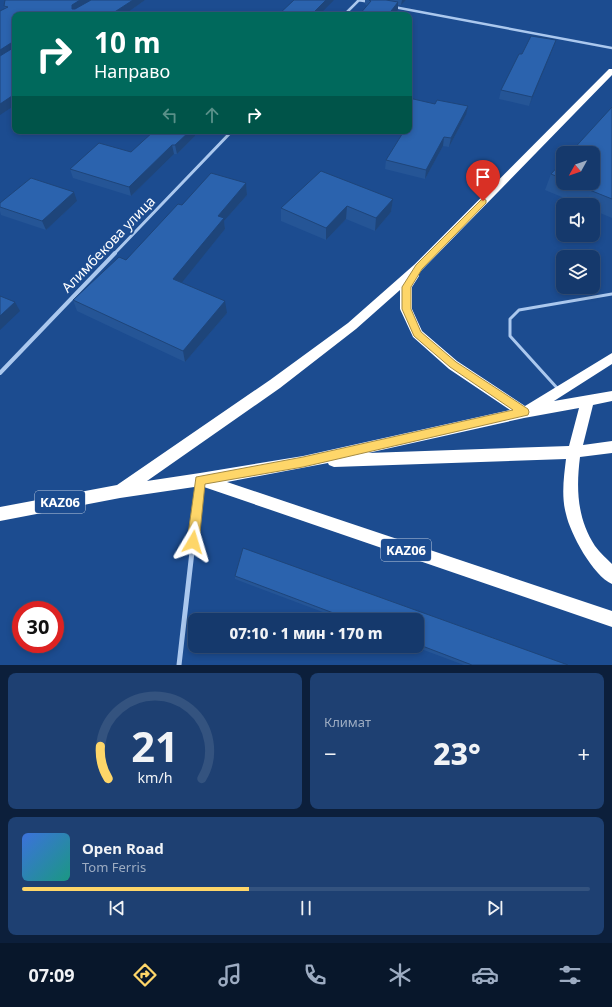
<!DOCTYPE html>
<html lang="ru">
<head>
<meta charset="utf-8">
<style>
  body { margin:0; font-family:"Noto Sans",sans-serif; background:#1e4072; color:#f1f3f6; height:100vh; display:flex; flex-direction:column; font-size:15px; white-space:nowrap }
  * { box-sizing:border-box; margin:0 }
  p { font-size:13px; color:#9dacc2 }
  .icon { flex:none; width:22px; height:22px; fill:none; stroke:currentColor; stroke-width:2; stroke-linecap:round; stroke-linejoin:round }
  .map { position:relative; height:665px; overflow:hidden }
  .drawer { display:flex; flex-direction:column; gap:8px; padding:8px; background:#0c1f3b; flex:1 }
  .drawer>* { flex:none }
  .top-card { position:absolute; left:12px; top:12px; width:400px; height:122px; border-radius:8px; box-shadow:0 2px 6px #0003,0 0 0 1px #34537f; background:#00695c; color:#fff; overflow:hidden }
  .needle { width:26px; rotate:230deg }
  .controls { position:absolute; left:556px; top:146px; display:grid; gap:8px }
  .controls a { display:grid; place-items:center; width:44px; height:44px; border-radius:8px; background:#15396c; box-shadow:0 2px 6px #0003,0 0 0 1px #34537f; font-size:20px }
  .speed { position:absolute; left:12px; top:601px; display:flex; gap:8px; font-size:20px; font-weight:700; text-align:center }
  .speed>* { display:grid; place-content:center; width:52px; height:52px; border-radius:50%; background:#15396c; box-shadow:0 2px 6px #0003,0 0 0 1px #34537f; line-height:1 }
  .speed .limit { border:6px solid #d22; background:#fff; color:#111 }
  .pin { position:absolute; display:grid; place-items:center; width:34px; height:34px; color:#fff; margin:-41px -17px; border-radius:50% 50% 50% 0; rotate:-45deg; box-shadow:0 0 4px #0007 }
  .pin .icon { rotate:45deg }
  .me { position:absolute; width:44px; margin:-22px; rotate:7deg; stroke-linejoin:round; filter:drop-shadow(0 0 3px #0008) }
  .turn { display:flex; align-items:center; gap:14px; height:84px; padding:0 16px; font-size:18px }
  .turn .icon { width:52px; height:52px; stroke-width:2.5 }
  .turn b { display:block; font-size:28px; line-height:34px }
  .lanes { display:flex; align-items:center; height:38px; padding:0 16px; background:#0003; justify-content:center; gap:20px; direction:ltr }
  .lanes .off { opacity:.35 }
  .big { font-size:30px; font-weight:800; line-height:1.1 }
  .drawer .widget { flex:1; display:flex; flex-direction:column; justify-content:center; gap:6px; min-width:0; padding:0 14px; border-radius:8px; background:#1e4072 }
  .drawer .dial { align-items:center; gap:0 }
  .dial svg { height:104px; overflow:visible; fill:none; stroke:#34537f; stroke-width:7; stroke-linecap:round; text-anchor:middle }
  .dial text { fill:#f1f3f6; stroke:none }
  .song { display:flex; align-items:center; gap:12px }
  .cover { width:48px; height:48px; border-radius:6px; background:linear-gradient(135deg,hsl(220 70% 55%),hsl(170 70% 35%)) }
  .played { height:4px; border-radius:2px; background:linear-gradient(90deg,#fed669 40%,#34537f 40%) }
  .keys { display:flex; justify-content:space-around; direction:ltr }
  .heat { display:flex; justify-content:space-between; align-items:center; font-size:22px; direction:ltr }
  .drawer .tiles { flex:1; display:grid; gap:8px; grid-template-columns:1fr 1fr }
  .widget:last-child { grid-column:span 2 }
  .trip { position:absolute; left:188px; top:613px; width:236px; height:40px; border-radius:8px; background:#15396c; box-shadow:0 2px 6px #0003,0 0 0 1px #34537f; font-weight:800; line-height:40px; text-align:center }
  .menu { display:flex; height:64px; justify-content:space-around; align-items:center; background:#08172b; color:#9dacc2 }
  .menu .icon { width:28px; height:28px }
  .menu .selected { color:#fed669 }
  .menu b { font-size:18px; color:#f1f3f6 }
  .map>svg:first-child { display:block }
  .lines { fill:none; stroke-linecap:round; stroke-linejoin:round }
  .lane { stroke:#abc8ee; stroke-width:3 }
  .street-far3 { stroke:#abc8ee; stroke-width:2.5 }
  .street-far2 { stroke:#abc8ee; stroke-width:3 }
  .street-far1 { stroke:#abc8ee; stroke-width:4 }
  .street { stroke:#abc8ee; stroke-width:5 }
  .highway { fill:#fff; fill-rule:evenodd }
  .wall { fill:#255596 }
  .shaded-wall { fill:#1e457a }
  .building { fill:#2b63ae; stroke:#1e457a }
  .route { fill:#fed669; stroke:#a58b44 }
  .labels { text-anchor:middle; dominant-baseline:central; stroke-width:4; stroke-linejoin:round; paint-order:stroke }
  .shield { fill:#1c4c90; stroke:#bbc9de; stroke-width:1 }
  .shield-label { font-size:13px; font-weight:bold; fill:#fff }
  .street-label { font-size:14px; fill:#fff; stroke:#1c4c90 }
</style>
</head>
<body>
<div class="map">
<svg width="612" height="665" viewBox="0 0 612 665">
  <rect width="100%" height="100%" fill="#1c4c90"/>
  <g class="lines">
    <!-- lane -->
    <path class="lane" d="M558,389L510,336V319L519,310L612,294"/>
    <!-- street-far3 -->
    <path class="street-far3" d="M358,0L370,2
      M394,7L612,48
      M344,15L359,0"/>
    <!-- street-far2 -->
    <path class="street-far2" d="M114,254L232,131"/>
    <!-- street-far1 -->
    <path class="street-far1" d="M0,373L115,253"/>
    <!-- street -->
    <path class="street" d="M179,665L200,482"/>
    <!-- highway -->
    <path class="highway" d="M609,69H612V75L418,274L419,276L412,287V309L422,331L457,361L525,406L612,353V364L554,401L612,391V401L593,405L583,445L612,441V453L580,457C576,489 577,518 595,546C600,553 607,559 612,564V584C593,576 570,533 566,514C561,496 564,476 566,459L334,467L329,465L328,463L227,482L612,611V627L201,486L120,498L0,521V507L117,485L270,380L348,323L415,264ZM400,290V309L413,337L449,369L510,410L303,456L200,473L147,481L280,388L356,329ZM579,408L569,446L368,453L524,418Z"/>
  </g>
  <!-- wall -->
  <path class="wall" d="M5,0H145L124,15H15V105L5,9L4,6Z
    M365,0H406L401,5H398V10L394,15H359L367,6L365,4Z
    M553,48L529,106L499,99L501,90L522,54Z
    M409,98L466,115L449,147L443,146L425,179L385,169L386,160L409,131Z
    M612,107V218L593,210V205H581L545,190L551,174L563,161V183H593Z
    M195,136L177,154H174L131,196L73,178L70,169Z
    M246,183L247,195L224,221L225,229L181,283L227,313L185,362L77,311L73,300L126,260L182,205Z
    M393,199L391,212L375,231L346,219L326,240L281,221V208Z
    M77,201L46,230L1,215L0,211V203Z
    M243,548L568,665H464L413,646H417V620H344L235,579V576Z"/>
  <!-- shaded-wall -->
  <path class="shaded-wall" d="M80,0H95L75,13L72,9V5Z
    M133,0H145L124,15H110Z
    M326,0H334L319,15H311Z
    M402,0H406L401,5Z
    M398,2V10L394,15H388Z
    M556,40L553,48L529,106L532,97Z
    M11,43L14,51L0,60V50Z
    M15,90V105L0,115V104L11,92Z
    M468,106L466,115L449,147L451,138Z
    M190,131H194L195,136L177,154L175,145Z
    M444,137L443,146L425,179L426,170Z
    M172,145L174,154L131,196L129,187Z
    M246,183L247,195L224,221L225,229L175,291L173,279L218,216Z
    M74,192L77,201L46,230L42,221Z
    M393,199L391,212L375,231L376,218Z
    M347,206L346,219L326,240V228Z
    M225,301L227,313L185,362L183,351Z
    M15,302L20,311L0,330V316Z"/>
  <!-- building -->
  <path class="building" d="M5,0H80L72,5V9H75L91,0H133L110,15H15V90L11,92L15,93V94L0,104V56L13,48L15,45L11,43L0,50V11L8,7L4,6Z
    M294,0H326L311,15H278Z
    M369,0H386L398,2L388,15H359L371,1Z
    M531,36L556,40L532,97L501,90L519,54H522Z
    M409,98L435,104L437,100L468,106L451,138L444,137L426,170L386,160L404,131H409V124L410,122H409Z
    M612,107V199L572,183H593V153H570Z
    M154,131H190L175,145H172L129,187L70,169L99,143L131,152Z
    M563,161V179L551,174Z
    M321,171L393,199L376,218L347,206L326,228L281,208Z
    M211,173L246,183L218,216L224,218L173,279L225,301L183,351L73,300L119,257L126,260L178,204L182,205Z
    M31,178L74,192L42,221L0,207V203Z
    M0,296L15,302L0,316Z
    M243,548L568,665H472L417,644V620H352L235,576Z"/>
  <!-- route -->
  <path class="route" d="M483,199L486,200V203L422,269L411,287V309L421,332L456,362L528,409L529,412L528,415L303,467L205,484L199,542L197,546L193,547L189,546L187,542L196,477L303,457L513,410L450,367L414,336L402,309V287L416,265L481,200Z"/>
  <g class="labels">
    <!-- shield labels -->
    <g class="shield">
      <rect x="35" y="491" width="50" height="22" rx="3"/>
      <rect x="381" y="539" width="50" height="22" rx="3"/>
    </g>
    <g class="shield-label">
      <text x="60" y="502">KАZ06</text>
      <text x="406" y="550">KАZ06</text>
    </g>
    <!-- street labels -->
    <g class="street-label">
      <text transform="translate(108 244) rotate(-46)">Алимбекова улица</text>
    </g>
  </g>
</svg>
<div class="controls">
<a><svg class="needle" viewBox="-14 -14 28 28"><path d="M0-13l5 13h-10z" fill="#e53935"/><path d="M0 13l5-13h-10z" fill="#9dacc2"/></svg></a>
<a><svg class="icon" aria-label="sound" viewBox="0 0 24 24"><path d="M4 9h4l5-4v14l-5-4H4zM17 9q2 3 0 6"/></svg></a>
<a><svg class="icon" aria-label="layers" viewBox="0 0 24 24"><path d="M12 4l9 5-9 5-9-5zM3 14l9 5 9-5"/></svg></a>
</div>
<div class="speed"><div class="limit">30</div></div>
<div class="pin" style="left:483px;top:201px;background:#d93025"><svg class="icon" aria-label="arrive" viewBox="0 0 24 24"><path d="M6 21V4h12l-3 4 3 4H6"/></svg></div>
<svg class="me" style="left:193px;top:542px" viewBox="-20 -20 40 40"><path d="M0-17L14 15 0 8-14 15z" fill="#fed669" stroke="#fff" stroke-width="4"/></svg>
<div class="trip">07:10 · 1 мин · 170 m</div>
<div class="top-card">
<div class="turn"><svg class="icon" aria-label="right" viewBox="0 0 24 24"><path d="M7 20v-9h11M14 6l5 5-5 5"/></svg><div><b>10 m</b>Направо</div></div>
<div class="lanes"><svg class="icon off" aria-label="left" viewBox="0 0 24 24"><path d="M17 20v-9H6M10 6l-5 5 5 5"/></svg><svg class="icon off" aria-label="ahead" viewBox="0 0 24 24"><path d="M12 20V5M6 11l6-6 6 6"/></svg><svg class="icon" aria-label="right" viewBox="0 0 24 24"><path d="M7 20v-9h11M14 6l5 5-5 5"/></svg></div>
</div>
</div>
<section class="drawer">
<div class="tiles">
<div class="widget dial"><svg viewBox="0 0 100 80">
<path d="M14 69A42 42 0 1 1 86 69"/>
<path d="M14 69A42 42 0 0 1 8 44" stroke="#fed669"/>
<text x="50" y="56" font-size="32" font-weight="700">21</text>
<text x="50" y="72" font-size="11">km/h</text>
</svg></div>
<div class="widget"><p>Климат</p>
<div class="heat"><a>−</a><b class="big">23°</b><a>+</a></div>
</div>
<div class="widget">
<div class="song"><i class="cover"></i><div><b>Open Road</b><p>Tom Ferris</p></div></div>
<div class="played"></div>
<div class="keys"><svg class="icon" aria-label="previous" viewBox="0 0 24 24"><path d="M18 5L8 12l10 7zM5 5v14"/></svg><svg class="icon" aria-label="pause" viewBox="0 0 24 24"><path d="M8 5v14M16 5v14"/></svg><svg class="icon" aria-label="next" viewBox="0 0 24 24"><path d="M6 5l10 7-10 7zM19 5v14"/></svg></div>
</div>
</div>
</section>
<nav class="menu">
<b>07:09</b>
<svg class="icon selected" aria-label="directions" viewBox="0 0 24 24"><path d="M12 3l9 9-9 9-9-9zM9 14v-3h6M13 9l2 2-2 2"/></svg>
<svg class="icon" aria-label="music" viewBox="0 0 24 24"><path d="M9 18V5l10-2v13"/><circle cx="6" cy="18" r="3"/><circle cx="16" cy="16" r="3"/></svg>
<svg class="icon" aria-label="phone" viewBox="0 0 24 24"><path d="M5 4h4l2 5-3 2q2 4 5 5l2-3 5 2v4C11 20 4 13 5 4z"/></svg>
<svg class="icon" aria-label="climate" viewBox="0 0 24 24"><path d="M12 3v18M4 7l16 10M4 17L20 7"/></svg>
<svg class="icon" aria-label="car" viewBox="0 0 24 24"><path d="M5 17H2v-5l4-1 3-4h7l3 4 3 1v5h-3M9 17h6M6 11h13"/><circle cx="7" cy="17" r="2"/><circle cx="17" cy="17" r="2"/></svg>
<svg class="icon" aria-label="filters" viewBox="0 0 24 24"><path d="M4 7h16M4 17h16"/><circle cx="9" cy="7" r="2"/><circle cx="15" cy="17" r="2"/></svg>
</nav>
</body>
</html>
